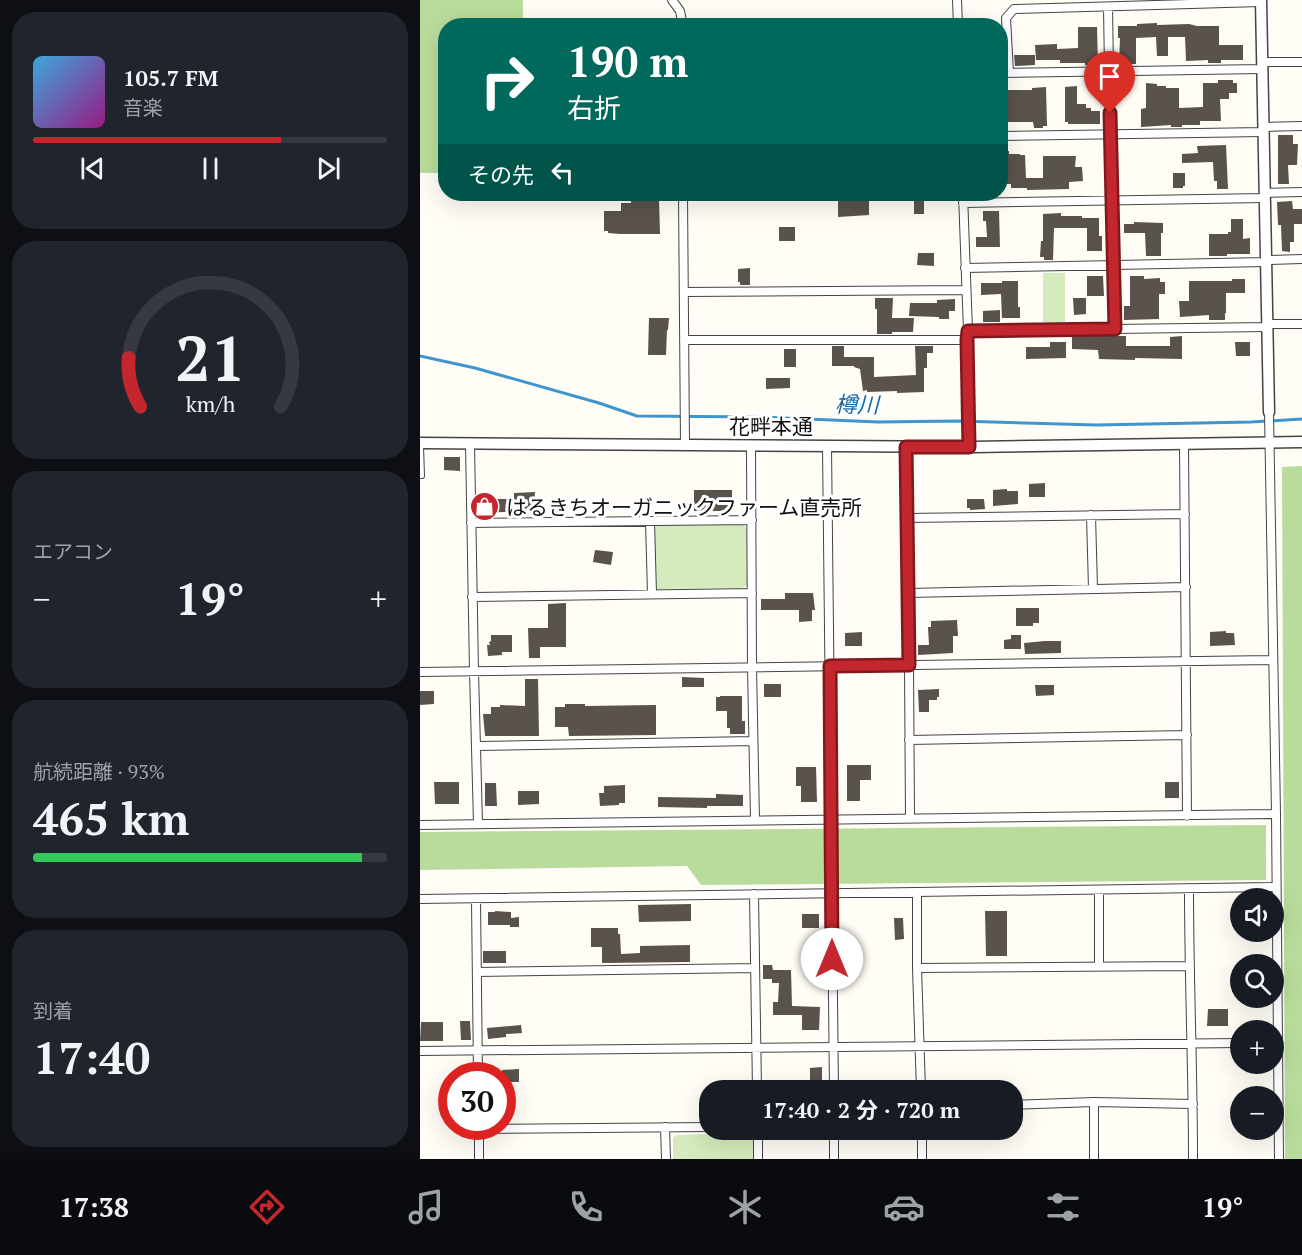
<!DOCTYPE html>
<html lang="ja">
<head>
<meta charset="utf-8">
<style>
  body { margin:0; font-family:"PT Serif","Noto Sans JP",serif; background:#20242c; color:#f1f3f6; height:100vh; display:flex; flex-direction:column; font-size:22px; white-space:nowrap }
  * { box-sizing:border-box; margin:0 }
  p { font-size:20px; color:#9ea1a6 }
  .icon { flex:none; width:33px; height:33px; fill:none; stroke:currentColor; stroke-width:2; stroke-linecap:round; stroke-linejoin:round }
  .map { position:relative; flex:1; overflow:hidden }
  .sheet { display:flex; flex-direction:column; gap:12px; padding:12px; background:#0d0f14; width:420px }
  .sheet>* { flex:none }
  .top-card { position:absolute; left:18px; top:18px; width:570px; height:183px; border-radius:24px; box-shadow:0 6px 24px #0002; background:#00695c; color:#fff; overflow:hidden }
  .tools { position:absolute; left:810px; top:888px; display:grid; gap:12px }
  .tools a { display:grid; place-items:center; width:54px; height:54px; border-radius:50%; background:#171b24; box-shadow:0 6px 24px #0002; font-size:30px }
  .speed { position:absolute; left:18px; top:1062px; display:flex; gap:12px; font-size:30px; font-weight:700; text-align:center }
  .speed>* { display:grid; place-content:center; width:78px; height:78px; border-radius:50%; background:#171b24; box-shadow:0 6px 24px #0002; line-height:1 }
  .speed .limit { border:9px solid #d22; background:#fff; color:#111 }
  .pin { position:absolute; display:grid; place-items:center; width:51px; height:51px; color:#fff; margin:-62px -26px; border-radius:50% 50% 50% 0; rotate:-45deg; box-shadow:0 0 6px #0007 }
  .pin .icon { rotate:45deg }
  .me { position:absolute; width:66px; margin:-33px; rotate:0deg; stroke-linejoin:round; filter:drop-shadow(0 0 4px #0008) }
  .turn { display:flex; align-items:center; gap:21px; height:126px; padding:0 30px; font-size:27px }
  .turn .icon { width:78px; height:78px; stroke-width:2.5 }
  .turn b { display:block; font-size:42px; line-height:51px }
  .then { display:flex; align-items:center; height:57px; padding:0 30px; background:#0003; gap:12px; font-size:22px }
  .big { font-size:45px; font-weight:700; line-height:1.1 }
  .sheet .widget { flex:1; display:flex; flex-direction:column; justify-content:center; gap:9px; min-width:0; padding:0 21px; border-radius:24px; background:#20242c }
  .sheet .dial { align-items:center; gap:0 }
  .dial svg { height:156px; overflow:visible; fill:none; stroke:#363941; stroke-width:7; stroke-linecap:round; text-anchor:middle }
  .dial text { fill:#f1f3f6; stroke:none }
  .song { display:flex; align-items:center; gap:18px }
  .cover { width:72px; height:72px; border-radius:9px; background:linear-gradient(135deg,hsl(200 70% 55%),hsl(310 70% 35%)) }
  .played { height:6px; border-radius:3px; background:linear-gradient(90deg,#c4262e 70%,#363941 70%) }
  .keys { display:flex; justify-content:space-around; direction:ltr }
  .heat { display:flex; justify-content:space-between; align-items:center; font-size:33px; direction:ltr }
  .charge { height:9px; border-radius:4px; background:linear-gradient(90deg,#34c759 93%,#363941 0) }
  .trip { position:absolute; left:279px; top:1080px; width:324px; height:60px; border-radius:24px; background:#171b24; box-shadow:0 6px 24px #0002; font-weight:700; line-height:60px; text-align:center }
  .tabs { display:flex; height:96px; justify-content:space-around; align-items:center; background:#090b0e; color:#9ea1a6 }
  .tabs .icon { width:42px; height:42px }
  .tabs .selected { color:#c4262e }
  .tabs b { font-size:27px; color:#f1f3f6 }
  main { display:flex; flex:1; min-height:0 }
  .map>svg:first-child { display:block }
  .green { fill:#d5ebbd }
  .forest { fill:#b9dc9c }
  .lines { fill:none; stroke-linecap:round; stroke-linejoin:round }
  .stream { stroke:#3f96cf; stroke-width:3 }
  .building { fill:#5a524d }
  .service-casing { stroke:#444; stroke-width:6 }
  .minor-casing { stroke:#444; stroke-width:10 }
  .tertiary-casing { stroke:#444; stroke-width:13 }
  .service { stroke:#fff; stroke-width:4 }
  .minor { stroke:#fff; stroke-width:8 }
  .tertiary { stroke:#fff; stroke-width:10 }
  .route-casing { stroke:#7f191e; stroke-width:15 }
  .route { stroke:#c4262e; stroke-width:10 }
  .labels { text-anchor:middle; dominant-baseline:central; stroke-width:6; stroke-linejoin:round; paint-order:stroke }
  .street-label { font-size:21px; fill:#111; stroke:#fff }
  .poi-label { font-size:21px; fill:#111; stroke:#fff; text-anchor:start }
  .water-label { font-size:22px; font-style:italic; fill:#1768a6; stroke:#fff }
</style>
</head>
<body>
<main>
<section class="sheet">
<div class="widget">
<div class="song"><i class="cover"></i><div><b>105.7 FM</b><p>音楽</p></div></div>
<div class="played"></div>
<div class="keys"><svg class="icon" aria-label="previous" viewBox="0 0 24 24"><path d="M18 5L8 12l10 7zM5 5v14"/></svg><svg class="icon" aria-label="pause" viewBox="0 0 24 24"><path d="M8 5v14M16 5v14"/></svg><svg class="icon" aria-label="next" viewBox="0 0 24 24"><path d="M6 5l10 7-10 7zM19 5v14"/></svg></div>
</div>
<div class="widget dial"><svg viewBox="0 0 100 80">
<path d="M14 69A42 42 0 1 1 86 69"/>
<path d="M14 69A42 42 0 0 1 8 44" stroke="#c4262e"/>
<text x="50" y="56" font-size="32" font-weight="700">21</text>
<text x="50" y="72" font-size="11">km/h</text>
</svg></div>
<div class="widget"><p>エアコン</p>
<div class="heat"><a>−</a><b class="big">19°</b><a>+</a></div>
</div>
<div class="widget"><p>航続距離 · 93%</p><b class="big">465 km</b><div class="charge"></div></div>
<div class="widget"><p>到着</p><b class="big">17:40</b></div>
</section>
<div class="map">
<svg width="882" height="1159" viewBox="0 0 882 1159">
  <rect width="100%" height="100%" fill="#fffdf5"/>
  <!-- green -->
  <path class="green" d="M623,273H645V322H623Z
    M323,524L327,529V585L322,588L236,589L234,586V529L237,525Z
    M330,1133L334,1140L333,1159H253V1138L256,1135Z"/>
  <!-- forest -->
  <path class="forest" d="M0,0H103V25L26,26L25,173H0Z
    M882,466V1159H865L862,467Z
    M846,825V880L281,885L267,866L0,870V832Z"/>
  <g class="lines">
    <!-- stream -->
    <path class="stream" d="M0,356L55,368L179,403L217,416L342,417L458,422L538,421L676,425L831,422L882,419"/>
  </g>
  <!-- building -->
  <path class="building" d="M737,23V25L769,24L777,26H799V45H823V60H801V63H788V60L766,61L765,37H748V56H737L736,37L716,38V64H699L700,38H698V26H717V24Z
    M658,27H677L678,65H665V63H640V60H616L615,45L637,44V49L658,48Z
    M594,55H615V65L595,66Z
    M798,80H813V83H817V93H809V99H800L801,121H780V125H762V127H751V125L721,127V109L726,108V83L737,84V86H746V88H759V108L783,107V83H798Z
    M657,86V104H666V108H671V111H680V124H648V122H645V87Z
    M626,87L627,126H623V128H614L613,122H580V90H612V88Z
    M858,135H873V144H878L877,165H868L869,184H858Z
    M806,145L808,189H797V181H794L793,162L762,163V154L778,153L777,146Z
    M580,151H589V154H600V155H605L606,178H623V156H656L655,167H662L663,181L649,182V189L607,190V188H591V184H581Z
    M753,173H765V186H763V188H753Z
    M494,194H504V214H494Z
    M418,196H433V200H449V215L418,217Z
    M239,199L240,234H200L188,233V231H184V211H201V203H211V200Z
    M872,201L873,209H882V224H874V242H870V252L862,251L861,225H858L857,202Z
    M563,211H579L580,247H556V237H567L566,221H563Z
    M641,213V216H662V218H679V236H682V251H667V228H634L633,260H624V257H620L621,241H623V214Z
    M811,219H823V239L830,238V254H807V256H789V234H808V232H811Z
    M714,222L743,223V233H741V256H726L725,233H704V224H714Z
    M359,227H375V241H359Z
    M498,253H514V266L497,265Z
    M330,268V285H320V282H318V269Z
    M667,276H683L684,296H667Z
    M710,276H724V279L740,278V282H745V294H739V319L704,320V306H710Z
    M812,279H825V293H806V313H805V320H789V315L760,317L759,301H769V281H812Z
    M582,281H598V307H600V318H582L581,294L561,295V283H582Z
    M455,298H473L472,318H494L493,332H472V334H457V309H455Z
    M653,298H666V314L654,315Z
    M535,299V311H529V319H519V317L489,316L490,303H517V300Z
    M580,310V322H563V311Z
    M229,318H249L248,330H247L246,355H228Z
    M652,336H706V346H750V337L762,336V359L715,358V360L679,359L678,350L652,349Z
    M630,342H646V358L606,359V347H630Z
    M815,342H830V356H816Z
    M412,346H424V357H454V377L496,375L495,346H513V353H507V368H504V392L477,393V391L447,392V390L443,391L440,369L434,367V366H412Z
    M364,349H376V367H364Z
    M346,378H370V388L346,389Z
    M24,457H40V471L24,470Z
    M625,483V497H609V484Z
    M587,489V491H598V504L573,506V490Z
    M274,490H312V511H274Z
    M115,492L114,511L58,513V499H94V493Z
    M547,499H564L565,509L550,510V508H547Z
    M175,550L193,552L191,565L173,562Z
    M365,593H393L395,610H392V621L379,622V610H341V599H365Z
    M146,603V647H120V658H109L108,628H128V604Z
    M596,608H619V623H613V626H596Z
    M537,620L538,636H533V653L498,655V645H509L508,627H511V621Z
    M806,631V633H814L815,645L790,646V632Z
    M442,632V646H425V633Z
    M71,635H92V652H82V655L68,656L67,645H70L69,642L71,641Z
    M591,635H601V649H584V640L591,639Z
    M625,641H641V653L605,654L604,643Z
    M262,677L284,678V687H262Z
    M105,679H118L119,736H65L63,714H71V707H80V705L105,706Z
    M344,684H361V697H344Z
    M615,685H634V695L616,696Z
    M519,689V697H517V700H509V712H499L498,690Z
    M0,691H14V704L0,705Z
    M300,696H322V721H325V734H310V728H307V711H296V697H300Z
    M145,704H165V706L236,705V735L149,736L148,727H135V707H145Z
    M427,765H451V780H440V801H427Z
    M376,767H396L397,802H381V786H376Z
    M14,782H39V804H15Z
    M745,782H759V798H745Z
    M65,783H76L77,806H65Z
    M205,785V803H199V805L180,806L179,793H184V786Z
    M98,791H119V804L98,805Z
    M296,794L323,795V806H287V808L238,807V797L296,798Z
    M271,904V921L219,922L218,905Z
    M75,911L91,912V918L99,917V927H90V925H68V912H75Z
    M565,911H587V956H566Z
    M382,914H399V928H382Z
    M474,918H483L484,939L475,940Z
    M171,928H198V934H200L201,954L220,953V946L270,945V962L182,963V947H171Z
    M63,951H86V963H63Z
    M343,965H352L353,970H371L372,1006L400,1007L399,1030H382V1015H353V1002H358L359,983H352V979H343Z
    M788,1009H808V1026H787Z
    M40,1021H50L51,1040H41Z
    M1,1022H23V1041H0Z
    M101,1025L102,1033L86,1034V1037L68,1039L67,1028Z
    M402,1067V1082L390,1083V1068Z
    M99,1069V1082H85V1081H82V1070Z"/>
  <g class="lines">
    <defs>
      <path id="service" d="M0,476H2L1,446"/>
      <path id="minor" d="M252,0L260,11L263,26
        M537,0L538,26
        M688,7L690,134L695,329
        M842,62H882
        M580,73L843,69
        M589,73L586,18L594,9L841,2
        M844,127L882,126
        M580,136L844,132
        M845,193L882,192
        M263,194L265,445
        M543,194L548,331L547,340L549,447
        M543,203L845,198
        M846,260L882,259
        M545,268L846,262
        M264,292L546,290
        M848,324H882
        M548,331L848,327
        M264,340H547
        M849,412L856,814L859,1159
        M50,443L54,671L58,824
        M764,445L767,816
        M331,446L332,667L335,820
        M407,446L414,1090
        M486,447L489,665L490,818
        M671,515L673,589
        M487,518L765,514
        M230,521L232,594
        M51,523L332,520
        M488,593L766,587
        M52,597L332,593
        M0,672L853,660
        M489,740L767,735
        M56,746L333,741
        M0,825L856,814
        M769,888C769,979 773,1069 773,1159
        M497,892V968L501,1090
        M334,894L337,1090
        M0,899L856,887
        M56,899L58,1076
        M679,966V890
        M497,968L769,966
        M57,972L335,968
        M0,1051L820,1043
        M674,1102V1159
        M592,1105L674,1102L773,1104
        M59,1126V1159
        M245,1127L246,1159
        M59,1129L290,1127
        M338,1130V1159
        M414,1130V1159
        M502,1130V1159"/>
      <path id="tertiary" d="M841,0L849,412
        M0,443L553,447L882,442"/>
    </defs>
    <!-- service casing -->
    <use href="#service" class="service-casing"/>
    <!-- minor casing -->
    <use href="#minor" class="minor-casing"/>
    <!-- tertiary casing -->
    <use href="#tertiary" class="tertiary-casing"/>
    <!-- service -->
    <use href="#service" class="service"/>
    <!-- minor -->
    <use href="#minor" class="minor"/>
    <!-- tertiary -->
    <use href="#tertiary" class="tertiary"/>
  </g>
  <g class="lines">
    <defs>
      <path id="route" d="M412,959L410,666L489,665L486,447H549L547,340L548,331L695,329L690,113"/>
    </defs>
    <!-- route casing -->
    <use href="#route" class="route-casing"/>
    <!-- route -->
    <use href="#route" class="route"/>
  </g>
  <!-- icons -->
  <defs>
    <symbol id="shop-disc" viewBox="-11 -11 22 22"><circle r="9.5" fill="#c4262e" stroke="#fff"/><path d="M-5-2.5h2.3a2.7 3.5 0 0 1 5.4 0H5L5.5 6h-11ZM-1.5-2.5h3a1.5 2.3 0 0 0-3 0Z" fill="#fff"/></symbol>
  </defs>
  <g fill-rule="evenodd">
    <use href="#shop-disc" x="48" y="490" width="33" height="33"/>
  </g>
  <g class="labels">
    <!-- street labels -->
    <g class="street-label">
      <text x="351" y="426">花畔本通</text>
    </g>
    <!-- poi labels -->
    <g class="poi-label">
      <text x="86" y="507">はるきちオーガニックファーム直売所</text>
    </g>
    <!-- water labels -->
    <g class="water-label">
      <text transform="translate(437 404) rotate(1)">樽川</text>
    </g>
  </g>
</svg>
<div class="tools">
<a><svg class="icon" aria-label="sound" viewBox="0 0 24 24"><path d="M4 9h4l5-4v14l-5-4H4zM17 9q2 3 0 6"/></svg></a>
<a><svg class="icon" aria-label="search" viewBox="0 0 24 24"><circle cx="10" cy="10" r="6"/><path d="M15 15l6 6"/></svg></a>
<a>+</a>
<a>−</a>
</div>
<div class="speed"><div class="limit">30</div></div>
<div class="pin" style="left:690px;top:113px;background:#d93025"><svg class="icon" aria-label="arrive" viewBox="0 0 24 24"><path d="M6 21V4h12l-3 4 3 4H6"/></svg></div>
<svg class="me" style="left:412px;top:959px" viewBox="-20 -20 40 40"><circle r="19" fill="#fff"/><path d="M0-13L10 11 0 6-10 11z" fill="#c4262e"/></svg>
<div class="trip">17:40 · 2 分 · 720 m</div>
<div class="top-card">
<div class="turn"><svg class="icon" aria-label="right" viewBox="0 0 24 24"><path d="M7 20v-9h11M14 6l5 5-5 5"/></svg><div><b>190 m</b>右折</div></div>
<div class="then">その先<svg class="icon" aria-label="left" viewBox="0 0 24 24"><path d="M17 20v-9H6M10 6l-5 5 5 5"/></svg></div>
</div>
</div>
</main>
<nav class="tabs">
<b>17:38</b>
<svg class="icon selected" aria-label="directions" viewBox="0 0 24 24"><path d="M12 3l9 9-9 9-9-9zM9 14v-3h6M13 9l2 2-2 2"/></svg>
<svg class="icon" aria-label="music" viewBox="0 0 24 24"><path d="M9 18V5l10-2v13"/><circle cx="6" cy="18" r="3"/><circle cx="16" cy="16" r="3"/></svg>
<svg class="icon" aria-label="phone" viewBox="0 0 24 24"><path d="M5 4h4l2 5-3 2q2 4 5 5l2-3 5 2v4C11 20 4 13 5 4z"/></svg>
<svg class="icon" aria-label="climate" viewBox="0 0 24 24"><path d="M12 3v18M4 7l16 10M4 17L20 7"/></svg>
<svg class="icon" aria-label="car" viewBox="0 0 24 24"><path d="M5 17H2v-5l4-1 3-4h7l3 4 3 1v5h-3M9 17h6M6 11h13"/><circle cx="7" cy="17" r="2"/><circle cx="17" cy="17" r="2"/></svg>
<svg class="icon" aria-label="filters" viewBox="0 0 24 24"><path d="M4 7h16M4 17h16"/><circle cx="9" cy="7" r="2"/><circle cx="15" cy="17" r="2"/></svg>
<b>19°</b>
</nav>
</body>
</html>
